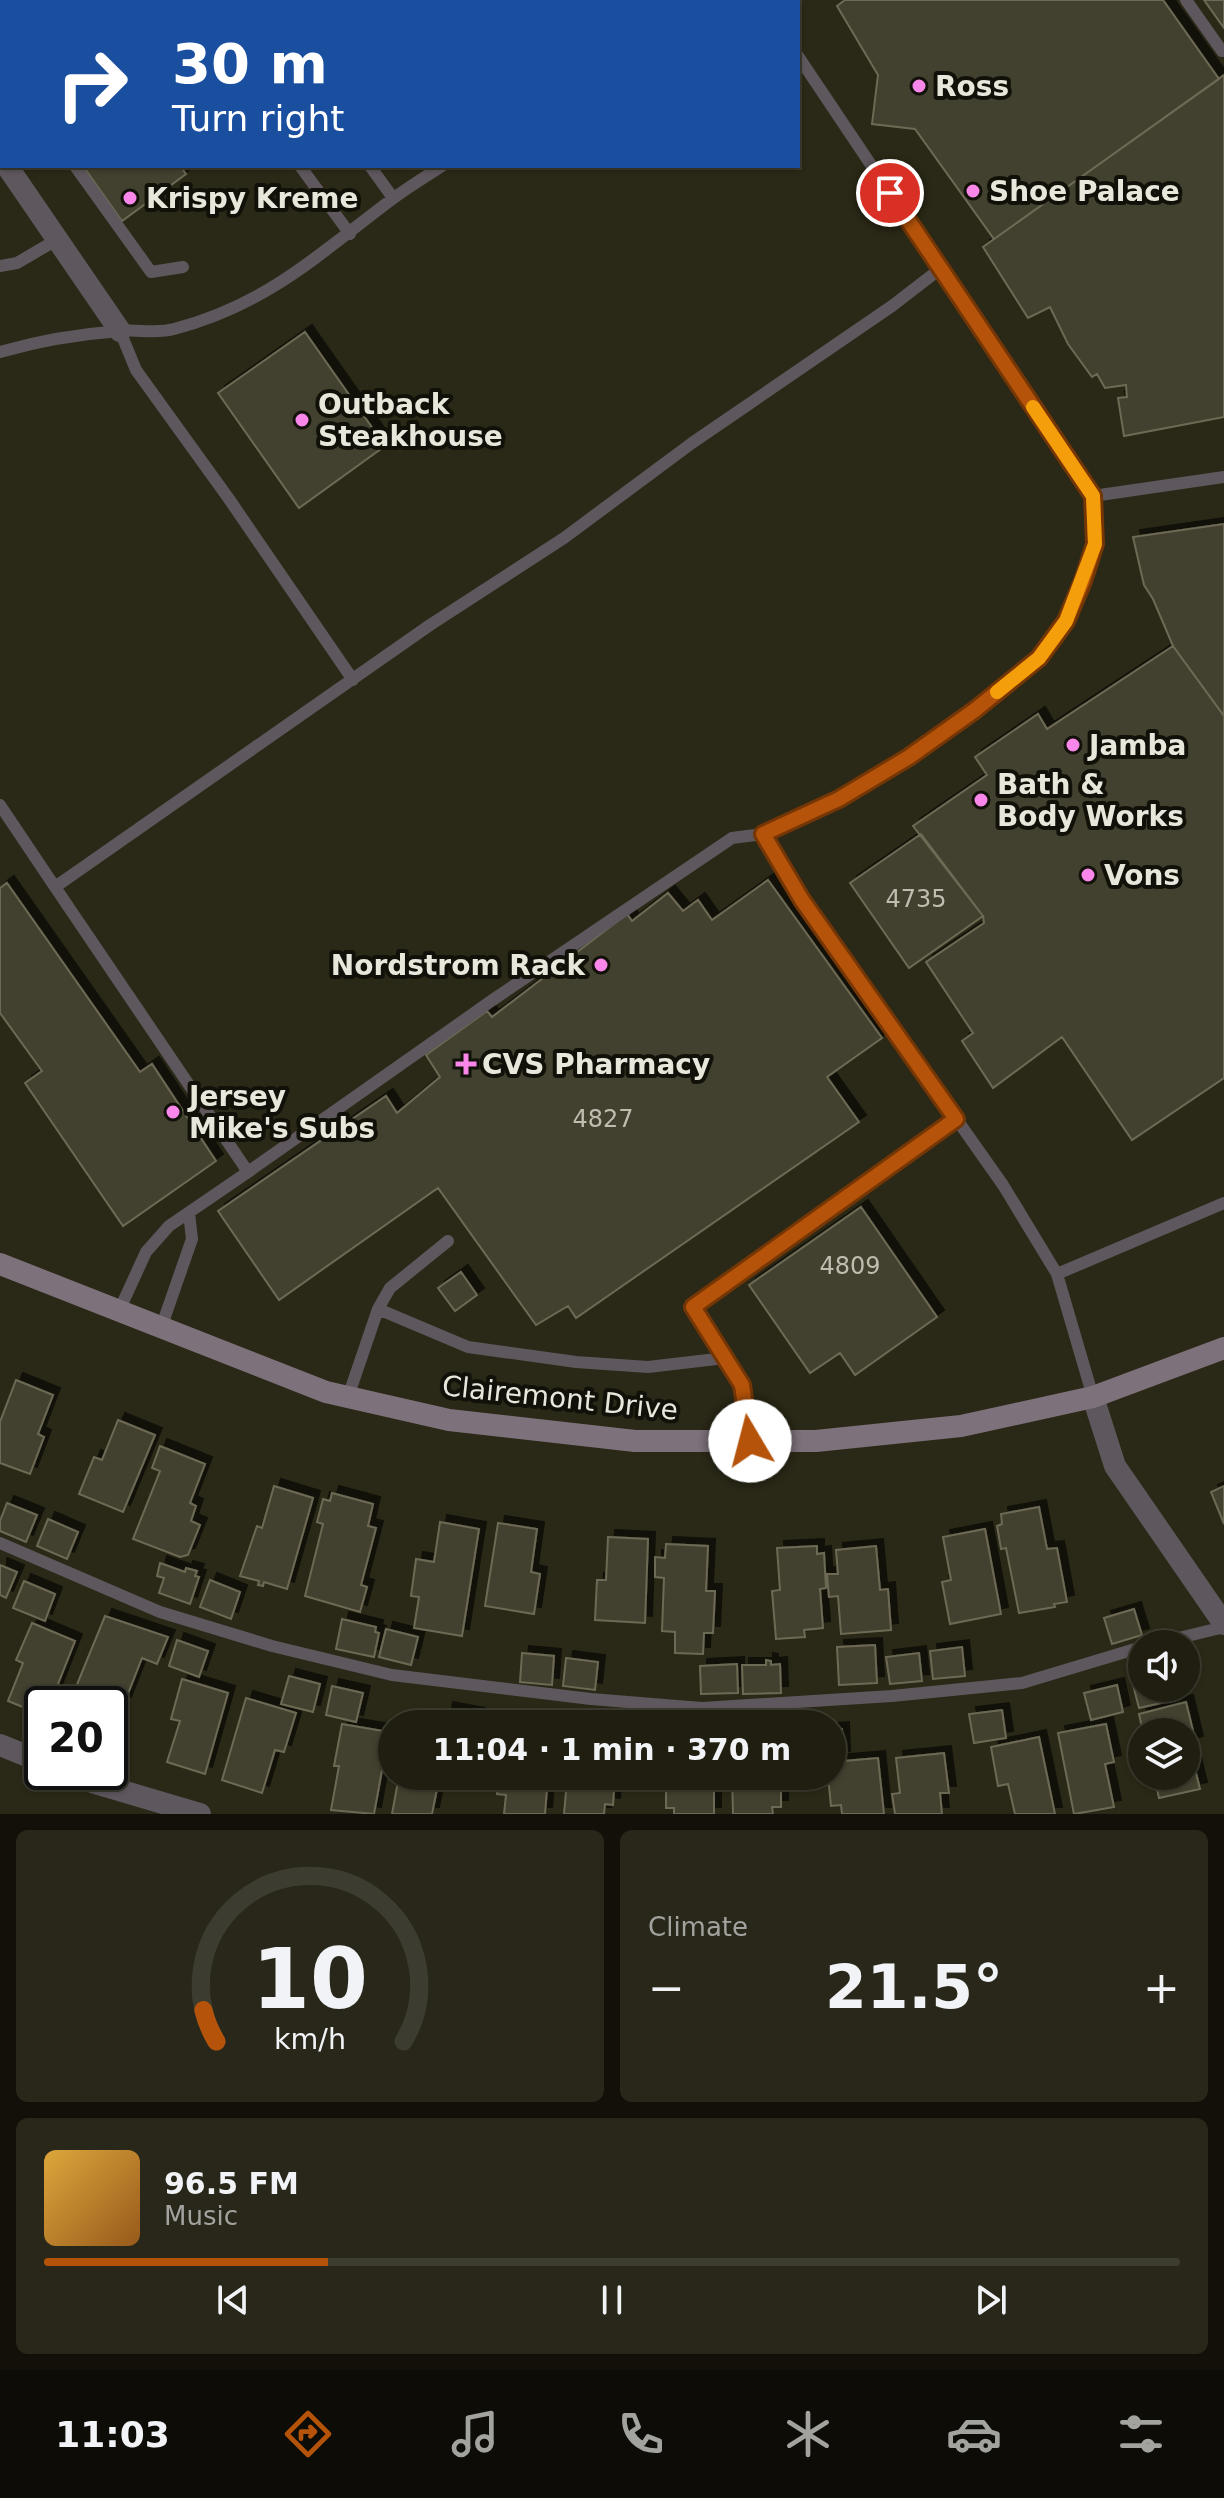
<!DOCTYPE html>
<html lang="en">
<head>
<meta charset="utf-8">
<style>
  body { margin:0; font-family:"DejaVu Sans",sans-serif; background:#282719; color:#f1f3f6; height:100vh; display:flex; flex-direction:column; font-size:30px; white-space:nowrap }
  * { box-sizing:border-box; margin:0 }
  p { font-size:26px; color:#a2a29f }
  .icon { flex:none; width:44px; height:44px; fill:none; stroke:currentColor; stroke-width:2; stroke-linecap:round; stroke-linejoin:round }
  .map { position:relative; height:1814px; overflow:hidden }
  .drawer { display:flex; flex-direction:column; gap:16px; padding:16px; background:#121009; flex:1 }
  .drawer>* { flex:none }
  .top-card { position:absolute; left:0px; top:0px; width:800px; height:168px; box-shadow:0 2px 6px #0004,0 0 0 2px #3d3c30; background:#1a4fa0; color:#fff; overflow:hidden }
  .controls { position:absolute; left:1128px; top:1630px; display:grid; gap:16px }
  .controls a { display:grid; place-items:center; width:72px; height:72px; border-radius:50%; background:#201e10; box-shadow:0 2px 6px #0004,0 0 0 2px #3d3c30; font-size:40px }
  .speed { position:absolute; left:24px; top:1686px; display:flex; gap:16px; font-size:40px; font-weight:700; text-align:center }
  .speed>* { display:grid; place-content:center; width:104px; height:104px; border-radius:50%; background:#201e10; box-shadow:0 2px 6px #0004,0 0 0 2px #3d3c30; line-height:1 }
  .speed .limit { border:4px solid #111; border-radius:12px; background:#fff; color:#111 }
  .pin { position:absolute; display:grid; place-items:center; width:68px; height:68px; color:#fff; margin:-34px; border:4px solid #fff; border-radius:50%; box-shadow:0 2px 8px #0007 }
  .me { position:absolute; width:88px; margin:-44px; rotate:352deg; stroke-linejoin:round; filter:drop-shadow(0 0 6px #0008) }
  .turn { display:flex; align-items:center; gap:28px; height:168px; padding:0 40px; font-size:36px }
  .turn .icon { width:104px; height:104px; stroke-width:2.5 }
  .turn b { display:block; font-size:56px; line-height:68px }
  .big { font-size:60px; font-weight:700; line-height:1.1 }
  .drawer .widget { flex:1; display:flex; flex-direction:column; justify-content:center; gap:12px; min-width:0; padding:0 28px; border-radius:12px; background:#282719 }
  .drawer .dial { align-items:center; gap:0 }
  .dial svg { height:208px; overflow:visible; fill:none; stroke:#3d3c30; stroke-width:7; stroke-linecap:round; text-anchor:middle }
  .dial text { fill:#f1f3f6; stroke:none }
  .song { display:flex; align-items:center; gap:24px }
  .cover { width:96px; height:96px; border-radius:12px; background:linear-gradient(135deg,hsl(40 70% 55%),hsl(30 70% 35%)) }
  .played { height:8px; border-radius:4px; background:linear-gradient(90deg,#b45309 25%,#3d3c30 25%) }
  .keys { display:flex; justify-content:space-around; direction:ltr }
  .heat { display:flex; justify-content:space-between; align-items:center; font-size:44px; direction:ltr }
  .drawer .tiles { flex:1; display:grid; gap:16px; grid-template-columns:1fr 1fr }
  .widget:last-child { grid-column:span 2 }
  .trip { position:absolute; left:378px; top:1710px; width:468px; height:80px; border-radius:40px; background:#201e10; box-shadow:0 2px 6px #0004,0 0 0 2px #3d3c30; font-weight:700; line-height:80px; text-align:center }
  .dock { display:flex; height:128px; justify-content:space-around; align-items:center; background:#0d0c06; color:#a2a29f }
  .dock .icon { width:56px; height:56px }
  .dock .on { color:#b45309 }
  .dock b { font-size:36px; color:#f1f3f6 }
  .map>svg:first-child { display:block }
  .building { fill:#43402d; stroke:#6c6a55; stroke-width:2; filter:url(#shadow) }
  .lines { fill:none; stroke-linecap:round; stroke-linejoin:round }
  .service { stroke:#5e575d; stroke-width:12 }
  .minor { stroke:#5e575d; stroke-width:22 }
  .secondary { stroke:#7d717b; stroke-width:22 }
  .route-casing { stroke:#753606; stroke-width:20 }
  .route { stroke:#b45309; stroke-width:14 }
  .slow { stroke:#f59e0b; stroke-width:14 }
  .poi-dot { fill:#f987e9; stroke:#121109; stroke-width:3 }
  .labels { text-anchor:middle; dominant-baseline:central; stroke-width:8; stroke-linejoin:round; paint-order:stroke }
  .number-label { font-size:24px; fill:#bfbdb0 }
  .poi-label { font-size:28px; font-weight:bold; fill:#e8e7db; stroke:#121109; text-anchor:start }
  .street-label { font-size:28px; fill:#e8e7db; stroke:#121109 }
</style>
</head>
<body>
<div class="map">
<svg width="1224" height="1814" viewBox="0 0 1224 1814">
  <defs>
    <filter id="shadow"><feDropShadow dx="7" dy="-7" stdDeviation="0" flood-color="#0009"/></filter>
  </defs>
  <rect width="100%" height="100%" fill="#2a2816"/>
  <!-- building -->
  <path class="building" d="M296,0H448L449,2H297Z
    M845,0H1163L1219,79L994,239L915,129L872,124L878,75L837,6Z
    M1204,0H1224V28Z
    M1224,75V417L1124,436L1118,398L1127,397L1126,385L1105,388L1097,374L1092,377L1068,344L1050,307L1028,318L983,247Z
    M83,166H180L186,174L122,221Z
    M305,332L385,446L299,508L218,393Z
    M1224,524V716L1173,646L1153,599L1144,585L1133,537Z
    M1173,646L1224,716V1078L1132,1140L1062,1037L993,1088L962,1041L973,1033L926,962L984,923L983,916L913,826L987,775L975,757L1038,714L1047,729Z
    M921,834L983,916L909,968L850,883Z
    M768,880L882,1038L827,1077L859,1122L576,1318L568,1306L536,1325L438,1188L279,1300L218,1211L386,1096L397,1113L440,1077L426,1055L487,1011L492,1017L627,914L632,921L668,893L683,911L698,900L712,920Z
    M7,883L140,1072L152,1064L216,1161L123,1226L25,1083L42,1071L0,1013V888Z
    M861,1207L937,1317L855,1375L840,1353L810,1373L749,1285Z
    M461,1272L477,1295L455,1311L438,1288Z
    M16,1380L53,1395L38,1434L44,1437L30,1474L0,1463V1422Z
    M118,1420L155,1435L123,1512L79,1494L94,1457L102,1460Z
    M160,1446L205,1464L190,1503L196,1506L191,1521L200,1525L188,1555L180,1557L133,1539L160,1471L152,1468Z
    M274,1486L313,1498L287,1589L264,1582L263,1586L258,1585L259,1581L240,1576L257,1526L262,1528Z
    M1224,1486V1524L1211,1492Z
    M332,1493L373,1504L368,1526L376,1528L361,1585L367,1587L360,1612L305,1596L323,1524L317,1522L323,1499L330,1501Z
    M7,1503L37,1515L26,1542L0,1531V1521Z
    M1039,1507L1047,1549L1057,1548L1067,1602L1054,1604L1055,1607L1019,1613L1006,1548L1001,1549L997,1526L1002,1524L1001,1514Z
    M48,1519L78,1532L67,1559L37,1546Z
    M440,1522L479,1529L462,1636L414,1628L419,1597L411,1596L416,1559L434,1562Z
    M498,1523L537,1529L531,1572L540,1574L534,1614L485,1606Z
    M985,1529L1001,1614L950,1624L942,1582L951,1580L943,1537Z
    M608,1537L648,1539L645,1623L595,1620L597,1580H606Z
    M666,1544L708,1546L706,1591H715L713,1633H704L703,1654L675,1653V1632L662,1631L664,1578L655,1577V1557L665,1558Z
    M817,1546V1554L824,1553L826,1588L820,1589L823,1628L804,1630L805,1637L776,1639L772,1591L780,1590L777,1548Z
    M876,1546L880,1590L888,1589L891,1630L841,1634L838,1596L829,1597L827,1574H838L836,1550Z
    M160,1563L185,1572L186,1568L197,1571L195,1576L199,1577L190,1604L159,1593L164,1578L157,1576Z
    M0,1565L17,1572L6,1598L0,1595Z
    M210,1580L240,1592L231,1619L200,1607Z
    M24,1581L55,1594L45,1621L13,1608Z
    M1134,1609L1142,1635L1112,1644L1104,1618Z
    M105,1616L168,1637L157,1664L142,1658L124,1704L115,1700L110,1714V1704H69Z
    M342,1619L376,1627L375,1632L379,1633L374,1657L336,1649Z
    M32,1623L75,1641L50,1704H42V1715L8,1701L23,1663L16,1660Z
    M386,1629L418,1637L411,1665L379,1657Z
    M177,1640L208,1651L199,1677L169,1666Z
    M875,1645L877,1683L839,1685L837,1647Z
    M962,1647L965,1676L933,1679L930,1651Z
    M522,1653L554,1656L552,1685L520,1682Z
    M919,1653L922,1681L890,1684L886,1657Z
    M566,1658L598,1662L595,1690L563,1686Z
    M766,1660L771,1661V1665L780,1664L781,1693L743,1694L742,1665H766Z
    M737,1664L738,1693L701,1694L700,1666Z
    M289,1676L320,1684L313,1712L281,1704Z
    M182,1679L228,1693L205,1774L167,1762L180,1721L171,1719Z
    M1142,1679V1688H1167L1170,1701L1139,1708L1132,1681Z
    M1117,1685L1123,1712L1091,1720L1084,1693Z
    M332,1686L363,1693L356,1722L326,1715Z
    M246,1698L296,1713L284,1752L275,1750L262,1793L222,1780Z
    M1186,1702L1196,1743L1189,1745L1200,1789L1159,1798L1154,1776H1186V1732H1143L1139,1714Z
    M446,1709L478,1715L477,1724H444Z
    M1002,1710L1006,1738L974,1743L969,1714Z
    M489,1716L521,1721V1724H487Z
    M342,1724L389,1732L374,1814L331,1810L339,1766H334Z
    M1106,1724L1114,1762L1105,1764L1114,1807L1074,1814L1058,1733Z
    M842,1729L843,1758H832V1730Z
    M1039,1737L1055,1814H1015L1008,1784L998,1786L991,1747Z
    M944,1753L949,1793H940L942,1814H895L892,1794L900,1793L896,1758Z
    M878,1758L884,1814H842L841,1805L831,1806L828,1776H832V1762Z
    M399,1776H447L445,1786L438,1784L432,1814H392Z
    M499,1776H548L545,1814H504L506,1795L497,1794Z
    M558,1776H615L613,1805L605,1804L604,1814H564L567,1781L558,1780Z
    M666,1776H714V1814H674V1808H666Z
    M732,1776H781V1807H772L773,1814H733Z"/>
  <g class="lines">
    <!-- service -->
    <path class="service" d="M185,0L186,2
      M252,0L253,2
      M753,0L755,2
      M1186,0L1222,51
      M125,2L128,0
      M679,2L682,0
      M798,56L1093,496L1224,477
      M75,166L151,272L183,267
      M300,166L350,234
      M370,166L393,198
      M0,266L17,263L58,239
      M120,331L136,370L229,499L353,680
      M0,352C38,341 80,334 120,331C137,329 157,334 174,329C266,305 318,255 391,200C407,188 425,177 442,166
      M0,805L55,887
      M248,1172L494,999L732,838L763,834
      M1057,1274L1224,1203
      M378,1309L390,1288L448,1241
      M119,1311L146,1252L169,1226L248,1172L55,887L430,625L564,538L692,443L892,306L940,269
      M161,1328L192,1239L189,1213
      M348,1397L378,1309L468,1347L576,1362L648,1367L725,1358
      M1093,1397L1057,1274L1003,1185L802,900L763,834C845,799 922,753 991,697C1007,684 1025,673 1039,658C1064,632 1088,581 1095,545C1097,530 1094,512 1093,496
      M750,1441L742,1385L693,1307L956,1119
      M0,1543L160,1612L272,1646L392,1675L591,1699L702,1708L892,1696L1022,1683L1142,1647
      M1154,1644L1224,1627"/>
    <!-- minor -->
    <path class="minor" d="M7,166L120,331
      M1093,1397L1115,1466L1224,1624
      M0,1745L42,1762
      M67,1772L95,1783L200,1814"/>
    <!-- secondary -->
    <path class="secondary" d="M0,1264L326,1392L449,1420L635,1441H816L961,1426L1093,1397L1224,1348"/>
  </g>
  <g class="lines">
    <defs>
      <path id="route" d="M750,1441L742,1385L693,1307L956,1119L802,900L763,834L839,799L909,757L975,710L1039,658L1066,621L1083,581L1095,544L1093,496L890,193"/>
    </defs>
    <!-- route casing -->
    <use href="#route" class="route-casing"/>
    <!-- route -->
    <use href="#route" class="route"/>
    <!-- slow -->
    <path class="slow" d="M997,692L1039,658L1066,621L1095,544L1093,496L1033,407"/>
  </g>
  <!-- markers -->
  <g class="poi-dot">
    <circle cx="919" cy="86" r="8"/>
    <circle cx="973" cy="191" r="8"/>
    <circle cx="130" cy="198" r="8"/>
    <circle cx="302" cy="420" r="8"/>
    <circle cx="1073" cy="745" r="8"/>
    <circle cx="981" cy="800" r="8"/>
    <circle cx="1088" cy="875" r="8"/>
    <circle cx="601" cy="965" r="8"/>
    <path d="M462 1052h8v8h8v8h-8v8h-8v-8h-8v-8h8z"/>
    <circle cx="173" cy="1112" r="8"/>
  </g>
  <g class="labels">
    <!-- number labels -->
    <g class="number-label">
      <text x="916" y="899">4735</text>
      <text x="603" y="1119">4827</text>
      <text x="850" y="1266">4809</text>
    </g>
    <!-- poi labels -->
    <g class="poi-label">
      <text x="935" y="86">Ross</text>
      <text x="989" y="191">Shoe Palace</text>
      <text x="146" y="198">Krispy Kreme</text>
      <text x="318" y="404">Outback<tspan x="318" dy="32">Steakhouse</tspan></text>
      <text x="1089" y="745">Jamba</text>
      <text x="997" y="784">Bath &amp;<tspan x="997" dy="32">Body Works</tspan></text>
      <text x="1104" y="875">Vons</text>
      <text x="585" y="965" text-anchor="end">Nordstrom Rack</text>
      <text x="482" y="1064">CVS Pharmacy</text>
      <text x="189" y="1096">Jersey<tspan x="189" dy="32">Mike's Subs</tspan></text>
    </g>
    <!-- street labels -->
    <g class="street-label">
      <text transform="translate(560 1398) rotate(6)">Clairemont Drive</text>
    </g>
  </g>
</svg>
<div class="controls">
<a><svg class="icon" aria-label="sound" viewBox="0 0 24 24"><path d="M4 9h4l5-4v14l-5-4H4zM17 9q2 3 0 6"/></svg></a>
<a><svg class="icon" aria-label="layers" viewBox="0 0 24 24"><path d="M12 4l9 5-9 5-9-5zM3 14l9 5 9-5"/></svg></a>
</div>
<div class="speed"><div class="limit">20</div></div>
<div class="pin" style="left:890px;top:193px;background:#d93025"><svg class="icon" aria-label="arrive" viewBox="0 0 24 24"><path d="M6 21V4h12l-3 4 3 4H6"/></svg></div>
<svg class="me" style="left:750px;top:1441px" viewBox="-20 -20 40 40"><circle r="19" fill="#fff"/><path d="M0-13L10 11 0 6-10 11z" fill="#b45309"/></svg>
<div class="trip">11:04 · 1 min · 370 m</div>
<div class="top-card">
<div class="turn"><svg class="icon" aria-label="right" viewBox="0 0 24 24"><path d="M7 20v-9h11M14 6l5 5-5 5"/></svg><div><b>30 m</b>Turn right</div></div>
</div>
</div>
<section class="drawer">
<div class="tiles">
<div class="widget dial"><svg viewBox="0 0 100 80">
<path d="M14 69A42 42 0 1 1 86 69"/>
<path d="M14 69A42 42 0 0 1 9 57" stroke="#b45309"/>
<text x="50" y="56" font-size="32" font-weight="700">10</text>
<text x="50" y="72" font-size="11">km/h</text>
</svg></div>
<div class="widget"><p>Climate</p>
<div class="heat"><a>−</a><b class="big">21.5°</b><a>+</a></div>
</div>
<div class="widget">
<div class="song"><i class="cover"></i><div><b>96.5 FM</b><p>Music</p></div></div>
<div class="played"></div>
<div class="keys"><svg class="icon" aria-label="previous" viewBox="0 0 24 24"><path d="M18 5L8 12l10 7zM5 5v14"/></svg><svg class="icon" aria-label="pause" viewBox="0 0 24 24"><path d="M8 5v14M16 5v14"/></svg><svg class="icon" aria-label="next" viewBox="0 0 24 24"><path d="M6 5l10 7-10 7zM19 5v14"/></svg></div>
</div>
</div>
</section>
<nav class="dock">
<b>11:03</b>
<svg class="icon on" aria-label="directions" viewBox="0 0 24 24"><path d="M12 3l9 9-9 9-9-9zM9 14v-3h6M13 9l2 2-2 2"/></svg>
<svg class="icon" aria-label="music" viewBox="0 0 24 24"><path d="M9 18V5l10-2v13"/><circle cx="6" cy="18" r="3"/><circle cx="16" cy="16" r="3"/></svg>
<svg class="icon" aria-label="phone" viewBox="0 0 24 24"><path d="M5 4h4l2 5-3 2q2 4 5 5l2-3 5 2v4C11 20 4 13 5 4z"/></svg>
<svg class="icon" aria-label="climate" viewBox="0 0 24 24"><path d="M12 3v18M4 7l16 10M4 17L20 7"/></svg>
<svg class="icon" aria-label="car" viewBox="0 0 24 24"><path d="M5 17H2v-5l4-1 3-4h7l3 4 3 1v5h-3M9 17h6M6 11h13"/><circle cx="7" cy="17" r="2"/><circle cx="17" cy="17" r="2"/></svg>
<svg class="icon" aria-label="filters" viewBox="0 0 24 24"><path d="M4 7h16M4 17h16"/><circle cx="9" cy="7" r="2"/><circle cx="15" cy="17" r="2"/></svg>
</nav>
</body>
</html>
